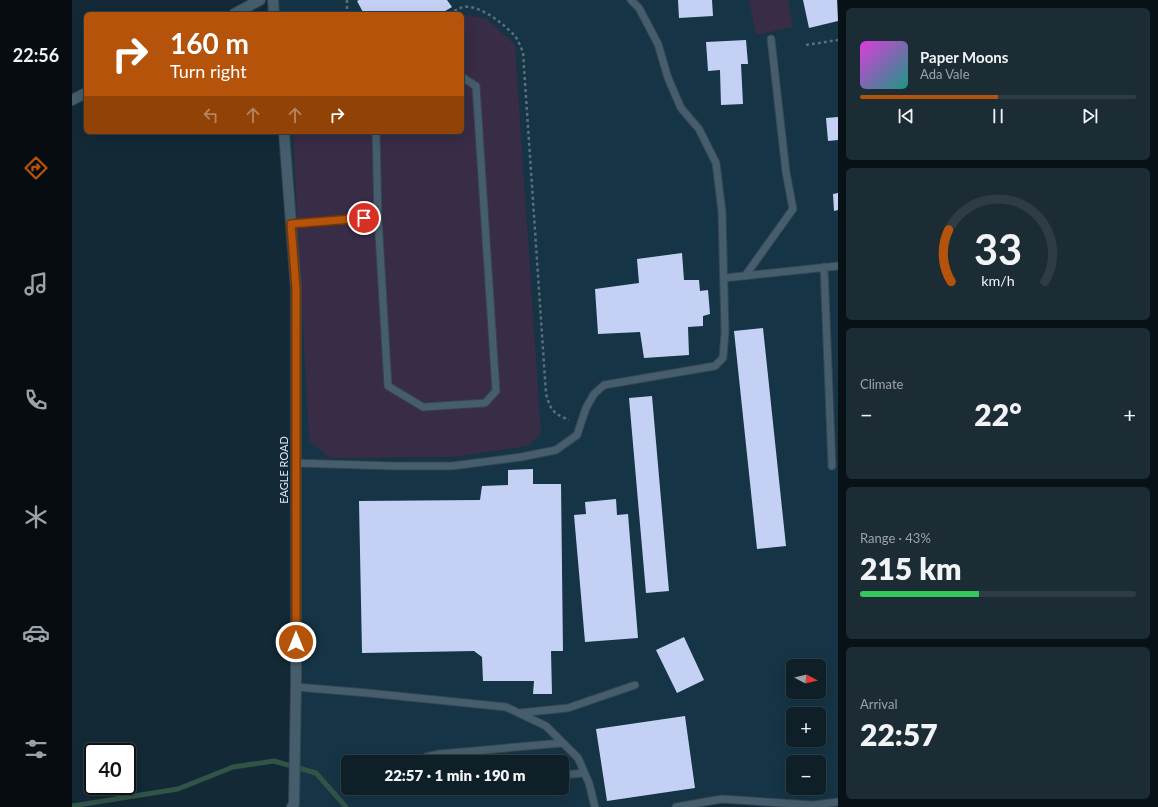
<!DOCTYPE html>
<html lang="en">
<head>
<meta charset="utf-8">
<style>
  body { margin:0; font-family:Lato,sans-serif; background:#1c2c34; color:#f1f3f6; height:100vh; display:flex; flex-direction:column; font-size:15px; white-space:nowrap }
  * { box-sizing:border-box; margin:0 }
  p { font-size:13px; color:#9ba2a8 }
  .icon { flex:none; width:22px; height:22px; fill:none; stroke:currentColor; stroke-width:2; stroke-linecap:round; stroke-linejoin:round }
  .map { position:relative; flex:1; overflow:hidden }
  .details { display:flex; flex-direction:column; gap:8px; padding:8px; background:#081116; width:320px }
  .details>* { flex:none }
  .banner { position:absolute; left:12px; top:12px; width:380px; height:122px; border-radius:6px; box-shadow:0 4px 16px #0002,0 0 0 1px #2e3d45; background:#b45309; color:#fff; overflow:hidden }
  .needle { width:26px; rotate:97deg }
  .buttons { position:absolute; left:714px; top:659px; display:grid; gap:8px }
  .buttons a { display:grid; place-items:center; width:40px; height:40px; border-radius:6px; background:#0e1f28; box-shadow:0 4px 16px #0002,0 0 0 1px #2e3d45; font-size:20px }
  .speed { position:absolute; left:12px; top:743px; display:flex; gap:8px; font-size:20px; font-weight:700; text-align:center }
  .speed>* { display:grid; place-content:center; width:52px; height:52px; border-radius:50%; background:#0e1f28; box-shadow:0 4px 16px #0002,0 0 0 1px #2e3d45; line-height:1 }
  .speed .limit { border:2px solid #111; border-radius:6px; background:#fff; color:#111 }
  .pin { position:absolute; display:grid; place-items:center; width:34px; height:34px; color:#fff; margin:-17px; border:2px solid #fff; border-radius:50%; box-shadow:0 1px 4px #0007 }
  .me { position:absolute; width:44px; margin:-22px; rotate:0deg; stroke-linejoin:round; filter:drop-shadow(0 0 3px #0008) }
  .turn { display:flex; align-items:center; gap:14px; height:84px; padding:0 20px; font-size:18px }
  .turn .icon { width:52px; height:52px; stroke-width:2.5 }
  .turn b { display:block; font-size:28px; line-height:34px }
  .lanes { display:flex; align-items:center; height:38px; padding:0 20px; background:#0003; justify-content:center; gap:20px; direction:ltr }
  .lanes .off { opacity:.35 }
  .big { font-size:30px; font-weight:800; line-height:1.1 }
  .details .tile { flex:1; display:flex; flex-direction:column; justify-content:center; gap:6px; min-width:0; padding:0 14px; border-radius:6px; background:#1c2c34 }
  .details .dial { align-items:center; gap:0 }
  .dial svg { height:104px; overflow:visible; fill:none; stroke:#2e3d45; stroke-width:7; stroke-linecap:round; text-anchor:middle }
  .dial text { fill:#f1f3f6; stroke:none }
  .song { display:flex; align-items:center; gap:12px }
  .cover { width:48px; height:48px; border-radius:6px; background:linear-gradient(135deg,hsl(300 70% 55%),hsl(170 70% 35%)) }
  .played { height:4px; border-radius:2px; background:linear-gradient(90deg,#b45309 50%,#2e3d45 50%) }
  .keys { display:flex; justify-content:space-around; direction:ltr }
  .heat { display:flex; justify-content:space-between; align-items:center; font-size:22px; direction:ltr }
  .charge { height:6px; border-radius:3px; background:linear-gradient(90deg,#34c759 43%,#2e3d45 0) }
  .trip { position:absolute; left:269px; top:755px; width:228px; height:40px; border-radius:6px; background:#0e1f28; box-shadow:0 4px 16px #0002,0 0 0 1px #2e3d45; font-weight:800; line-height:40px; text-align:center }
  main { display:flex; flex:1; min-height:0 }
  .tab-bar { display:flex; flex-direction:column; width:72px; justify-content:space-around; align-items:center; background:#060c10; color:#9ba2a8 }
  .tab-bar .icon { width:28px; height:28px }
  .tab-bar .on { color:#b45309 }
  .tab-bar b { font-size:18px; color:#f1f3f6 }
  .map>svg:first-child { display:block }
  .built { fill:#153445; fill-rule:evenodd }
  .green { fill:#382c46 }
  .lines { fill:none; stroke-linecap:round; stroke-linejoin:round }
  .stream { stroke:#305446; stroke-width:5 }
  .building { fill:#c5d1f4 }
  .service-casing { stroke:#354550; stroke-width:9 }
  .minor-casing { stroke:#354550; stroke-width:12 }
  .tertiary-casing { stroke:#354550; stroke-width:12 }
  .path { stroke:#5b6e79; stroke-width:2.5; stroke-dasharray:3 3; stroke-linecap:butt }
  .service { stroke:#455d6c; stroke-width:7 }
  .minor { stroke:#455d6c; stroke-width:10 }
  .tertiary { stroke:#455d6c; stroke-width:10 }
  .route-casing { stroke:#753606; stroke-width:10 }
  .route { stroke:#b45309; stroke-width:7 }
  .labels { text-anchor:middle; dominant-baseline:central; stroke-width:4; stroke-linejoin:round; paint-order:stroke }
  .street-label { font-size:11px; fill:#dbe8f1; stroke:#132936 }
</style>
</head>
<body>
<main>
<nav class="tab-bar">
<b>22:56</b>
<svg class="icon on" aria-label="directions" viewBox="0 0 24 24"><path d="M12 3l9 9-9 9-9-9zM9 14v-3h6M13 9l2 2-2 2"/></svg>
<svg class="icon" aria-label="music" viewBox="0 0 24 24"><path d="M9 18V5l10-2v13"/><circle cx="6" cy="18" r="3"/><circle cx="16" cy="16" r="3"/></svg>
<svg class="icon" aria-label="phone" viewBox="0 0 24 24"><path d="M5 4h4l2 5-3 2q2 4 5 5l2-3 5 2v4C11 20 4 13 5 4z"/></svg>
<svg class="icon" aria-label="climate" viewBox="0 0 24 24"><path d="M12 3v18M4 7l16 10M4 17L20 7"/></svg>
<svg class="icon" aria-label="car" viewBox="0 0 24 24"><path d="M5 17H2v-5l4-1 3-4h7l3 4 3 1v5h-3M9 17h6M6 11h13"/><circle cx="7" cy="17" r="2"/><circle cx="17" cy="17" r="2"/></svg>
<svg class="icon" aria-label="filters" viewBox="0 0 24 24"><path d="M4 7h16M4 17h16"/><circle cx="9" cy="7" r="2"/><circle cx="15" cy="17" r="2"/></svg>
</nav>
<div class="map">
<svg width="766" height="807" viewBox="0 0 766 807">
  <rect width="100%" height="100%" fill="#132936"/>
  <!-- built -->
  <path class="built" d="M201,0H766V802L741,805L650,799L604,807H227L222,804L224,288L212,132H390V14H202ZM721,666H747V692H721ZM721,714H747V740H721ZM276,762H490V788H276ZM721,762H747V788H721Z"/>
  <!-- green -->
  <path class="green" d="M677,0H716L721,27L684,35Z
    M387,13L415,19L443,45L469,433L456,446L384,457L258,458L237,441L221,132H390V14H386Z"/>
  <g class="lines">
    <!-- stream -->
    <path class="stream" d="M0,806L106,789L161,767L202,761L244,773L274,807"/>
  </g>
  <!-- building -->
  <path class="building" d="M287,0H375L380,7L368,14H292L285,1Z
    M606,0H640L641,16L607,18Z
    M731,0H765L766,21L737,28Z
    M674,40L676,64H669L671,104L649,105L648,70L636,71L634,42Z
    M766,117V140L756,141L754,118Z
    M766,193V210L762,211L761,194Z
    M610,253L612,280H627L628,291L636,290L638,314L631,316V326L616,327L617,355L572,358L568,332L526,334L523,289L567,283L565,259Z
    M691,328L714,546L685,549L662,331Z
    M580,396L597,591L574,593L557,398Z
    M461,469V484H489L491,651H479L480,694H461L462,681H411L410,657L402,651L290,653L287,501L408,500L410,486L436,485V470Z
    M544,499L545,515L556,514L566,638L513,642L502,515L514,514L513,502Z
    M612,637L632,680L605,693L584,650Z
    M613,716L623,788L535,801L524,729Z"/>
  <g class="lines">
    <defs>
      <path id="service" d="M304,132L306,217L316,386L351,407L413,403L424,391L404,86L390,77
        M219,224L306,217
        M752,267L760,466
        M673,276L721,209L714,172L699,39
        M652,278L766,266
        M223,463L321,466H380L449,457L484,450L505,435L514,408L522,394L532,385L643,366L651,358L653,332L650,212L644,163L627,129L609,108L596,78L586,44L567,8L559,0
        M224,687L296,693L434,707L474,726L506,758L517,783L523,807
        M447,713L496,708L563,685
        M350,762L354,757L367,754L490,743
        M490,775L512,773
        M604,807L650,799L741,805L766,802"/>
      <path id="minor" d="M162,14L188,0
        M0,100L14,93"/>
      <path id="tertiary" d="M201,0L202,14
        M212,132L224,288V687L222,804L220,807"/>
    </defs>
    <!-- service casing -->
    <use href="#service" class="service-casing"/>
    <!-- minor casing -->
    <use href="#minor" class="minor-casing"/>
    <!-- tertiary casing -->
    <use href="#tertiary" class="tertiary-casing"/>
    <!-- path -->
    <path class="path" d="M275,0V10L278,14
      M377,14C381,12 387,8 391,7C407,4 432,24 442,35C446,39 448,46 451,52L474,394C479,411 481,413 497,420
      M734,45L766,40"/>
    <!-- service -->
    <use href="#service" class="service"/>
    <!-- minor -->
    <use href="#minor" class="minor"/>
    <!-- tertiary -->
    <use href="#tertiary" class="tertiary"/>
  </g>
  <g class="lines">
    <defs>
      <path id="route" d="M224,642V288L219,224L292,218"/>
    </defs>
    <!-- route casing -->
    <use href="#route" class="route-casing"/>
    <!-- route -->
    <use href="#route" class="route"/>
  </g>
  <g class="labels">
    <!-- street labels -->
    <g class="street-label">
      <text transform="translate(211 470) rotate(-90)">EAGLE ROAD</text>
    </g>
  </g>
</svg>
<div class="buttons">
<a><svg class="needle" viewBox="-14 -14 28 28"><path d="M0-13l5 13h-10z" fill="#e53935"/><path d="M0 13l5-13h-10z" fill="#9ba2a8"/></svg></a>
<a>+</a>
<a>−</a>
</div>
<div class="speed"><div class="limit">40</div></div>
<div class="pin" style="left:292px;top:218px;background:#d93025"><svg class="icon" aria-label="arrive" viewBox="0 0 24 24"><path d="M6 21V4h12l-3 4 3 4H6"/></svg></div>
<svg class="me" style="left:224px;top:642px" viewBox="-20 -20 40 40"><circle r="17" fill="#b45309" stroke="#fff" stroke-width="3"/><path d="M0-11L8 9 0 5-8 9z" fill="#fff"/></svg>
<div class="trip">22:57 · 1 min · 190 m</div>
<div class="banner">
<div class="turn"><svg class="icon" aria-label="right" viewBox="0 0 24 24"><path d="M7 20v-9h11M14 6l5 5-5 5"/></svg><div><b>160 m</b>Turn right</div></div>
<div class="lanes"><svg class="icon off" aria-label="left" viewBox="0 0 24 24"><path d="M17 20v-9H6M10 6l-5 5 5 5"/></svg><svg class="icon off" aria-label="ahead" viewBox="0 0 24 24"><path d="M12 20V5M6 11l6-6 6 6"/></svg><svg class="icon off" aria-label="ahead" viewBox="0 0 24 24"><path d="M12 20V5M6 11l6-6 6 6"/></svg><svg class="icon" aria-label="right" viewBox="0 0 24 24"><path d="M7 20v-9h11M14 6l5 5-5 5"/></svg></div>
</div>
</div>
<section class="details">
<div class="tile">
<div class="song"><i class="cover"></i><div><b>Paper Moons</b><p>Ada Vale</p></div></div>
<div class="played"></div>
<div class="keys"><svg class="icon" aria-label="previous" viewBox="0 0 24 24"><path d="M18 5L8 12l10 7zM5 5v14"/></svg><svg class="icon" aria-label="pause" viewBox="0 0 24 24"><path d="M8 5v14M16 5v14"/></svg><svg class="icon" aria-label="next" viewBox="0 0 24 24"><path d="M6 5l10 7-10 7zM19 5v14"/></svg></div>
</div>
<div class="tile dial"><svg viewBox="0 0 100 80">
<path d="M14 69A42 42 0 1 1 86 69"/>
<path d="M14 69A42 42 0 0 1 12 29" stroke="#b45309"/>
<text x="50" y="56" font-size="32" font-weight="700">33</text>
<text x="50" y="72" font-size="11">km/h</text>
</svg></div>
<div class="tile"><p>Climate</p>
<div class="heat"><a>−</a><b class="big">22°</b><a>+</a></div>
</div>
<div class="tile"><p>Range · 43%</p><b class="big">215 km</b><div class="charge"></div></div>
<div class="tile"><p>Arrival</p><b class="big">22:57</b></div>
</section>
</main>
</body>
</html>
